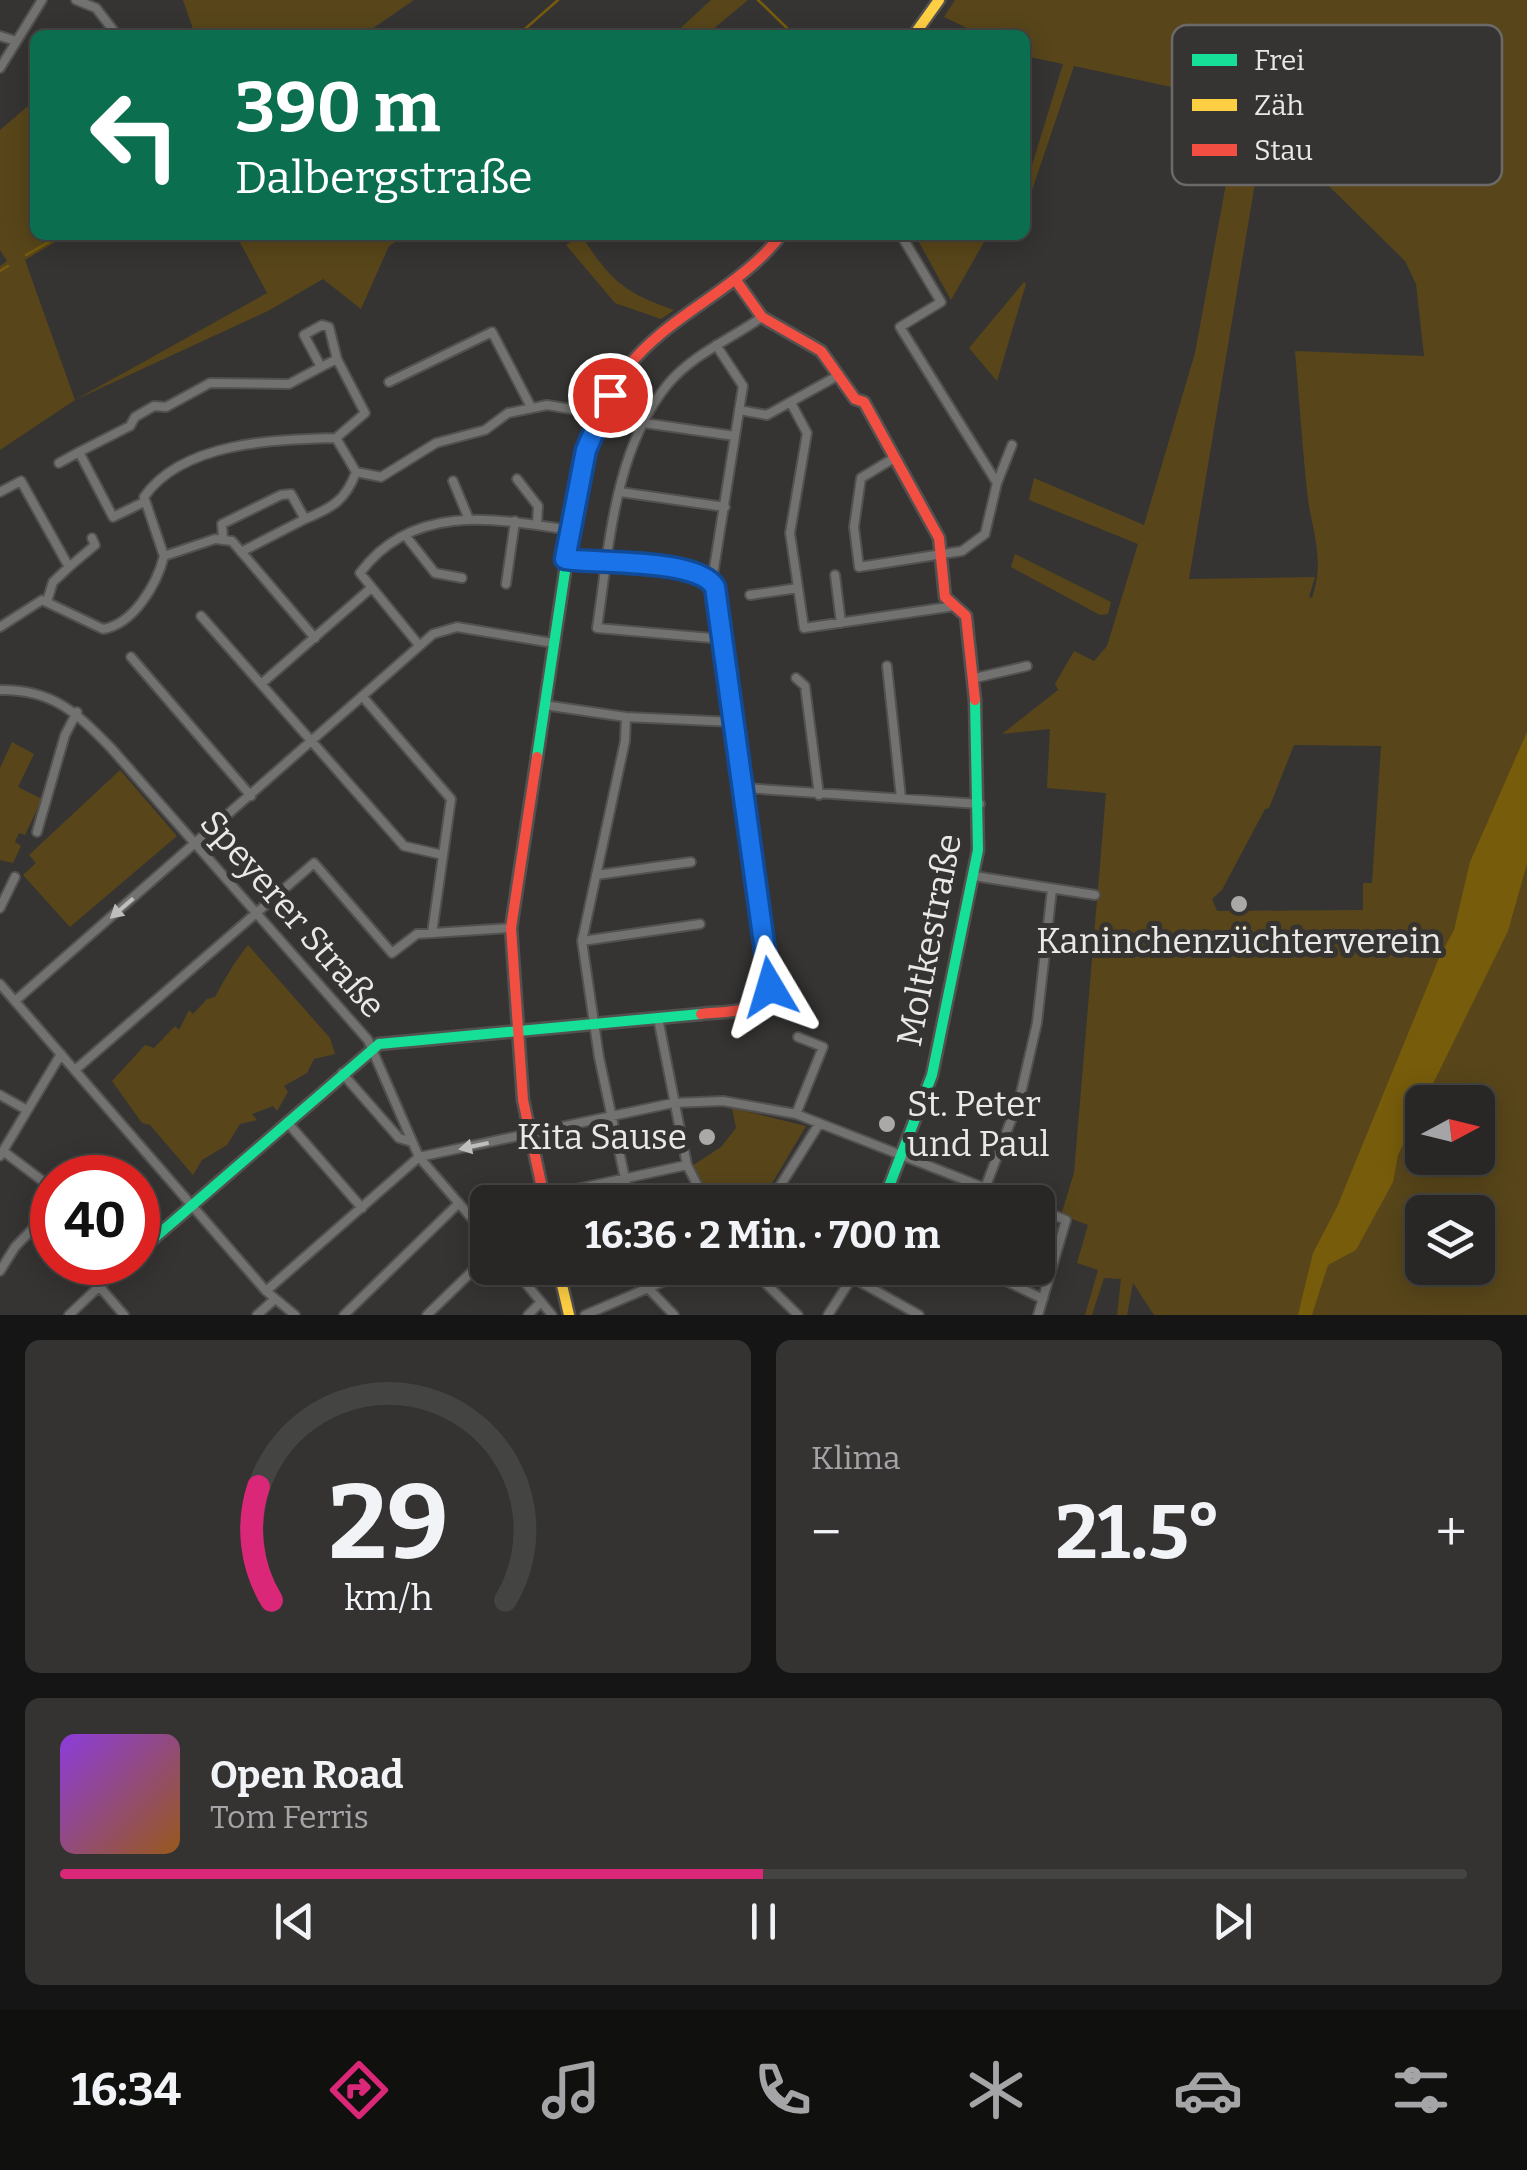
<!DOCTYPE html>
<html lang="de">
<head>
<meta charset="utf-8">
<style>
  body { margin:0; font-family:Bitter,serif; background:#343332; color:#f1f3f6; height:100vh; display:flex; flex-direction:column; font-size:38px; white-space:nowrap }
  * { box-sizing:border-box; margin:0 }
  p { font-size:32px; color:#a5a5a7 }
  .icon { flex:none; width:55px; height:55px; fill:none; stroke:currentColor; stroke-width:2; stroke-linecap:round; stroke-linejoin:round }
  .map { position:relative; height:1315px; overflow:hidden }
  .sheet { display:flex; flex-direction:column; gap:25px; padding:25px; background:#161515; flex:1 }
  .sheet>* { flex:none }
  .top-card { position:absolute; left:30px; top:30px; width:1000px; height:210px; border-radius:15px; box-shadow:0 5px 25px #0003,0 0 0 2px #444443; background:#0b6e4f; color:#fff; overflow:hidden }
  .needle { width:65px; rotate:83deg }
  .buttons { position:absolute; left:1405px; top:1085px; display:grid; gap:20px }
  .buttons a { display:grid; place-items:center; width:90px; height:90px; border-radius:15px; background:#282726; box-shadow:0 5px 25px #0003,0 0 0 2px #444443; font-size:50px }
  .speed { position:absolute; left:30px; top:1155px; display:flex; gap:20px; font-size:50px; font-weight:700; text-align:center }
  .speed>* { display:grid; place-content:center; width:130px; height:130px; border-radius:50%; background:#282726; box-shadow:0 5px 25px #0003,0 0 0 2px #444443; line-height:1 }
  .speed .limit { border:15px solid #d22; background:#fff; color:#111 }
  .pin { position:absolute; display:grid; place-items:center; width:85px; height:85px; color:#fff; margin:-42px; border:5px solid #fff; border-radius:50%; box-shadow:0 2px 10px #0007 }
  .me { position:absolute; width:110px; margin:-55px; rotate:353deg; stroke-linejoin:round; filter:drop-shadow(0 0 8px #0008) }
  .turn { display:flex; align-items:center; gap:35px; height:210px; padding:0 40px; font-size:45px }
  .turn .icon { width:130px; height:130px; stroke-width:2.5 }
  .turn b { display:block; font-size:70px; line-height:85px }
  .big { font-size:75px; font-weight:700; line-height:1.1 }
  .sheet .tile { flex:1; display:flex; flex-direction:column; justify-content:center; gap:15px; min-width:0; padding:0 35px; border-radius:15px; background:#343332 }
  .sheet .dial { align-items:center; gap:0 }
  .dial svg { height:260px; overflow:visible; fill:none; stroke:#444443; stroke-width:7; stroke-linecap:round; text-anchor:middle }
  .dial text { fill:#f1f3f6; stroke:none }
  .song { display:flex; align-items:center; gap:30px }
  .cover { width:120px; height:120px; border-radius:15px; background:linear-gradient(135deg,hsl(270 70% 55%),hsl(30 70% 35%)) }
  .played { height:10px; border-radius:5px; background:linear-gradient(90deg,#db2777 50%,#444443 50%) }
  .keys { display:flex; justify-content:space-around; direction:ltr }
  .heat { display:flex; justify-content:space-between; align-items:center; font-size:55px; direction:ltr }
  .sheet .tiles { flex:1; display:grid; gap:25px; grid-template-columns:1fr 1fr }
  .tile:last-child { grid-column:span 2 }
  .trip { position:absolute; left:470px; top:1185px; width:585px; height:100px; border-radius:15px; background:#282726; box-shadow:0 5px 25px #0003,0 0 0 2px #444443; font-weight:700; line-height:100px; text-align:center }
  .tab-bar { display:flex; height:160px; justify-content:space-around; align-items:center; background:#10100f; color:#a5a5a7 }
  .tab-bar .icon { width:70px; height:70px }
  .tab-bar .on { color:#db2777 }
  .tab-bar b { font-size:45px; color:#f1f3f6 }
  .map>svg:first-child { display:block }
  .green { fill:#58461a; fill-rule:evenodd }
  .water { fill:#775c0b }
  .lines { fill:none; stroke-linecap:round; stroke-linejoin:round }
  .stream { stroke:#775c0b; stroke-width:2.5 }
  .street-casing { stroke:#525150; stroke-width:12 }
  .fast-casing { stroke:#525150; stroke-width:15 }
  .slow-casing { stroke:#525150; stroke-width:15 }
  .jam-casing { stroke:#525150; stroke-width:15 }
  .street { stroke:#727271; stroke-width:8 }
  .fast { stroke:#16e098; stroke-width:10 }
  .slow { stroke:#ffcf43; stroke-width:10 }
  .jam { stroke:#f24e42; stroke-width:10 }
  .oneway { fill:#bfbfbd }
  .route-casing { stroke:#114b97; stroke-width:25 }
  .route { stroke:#1a73e8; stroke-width:18 }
  .poi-dot { fill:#aaa9a7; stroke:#363432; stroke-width:4 }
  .labels { text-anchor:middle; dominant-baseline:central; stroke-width:10; stroke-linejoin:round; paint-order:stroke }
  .street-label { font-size:35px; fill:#e9e8e6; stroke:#363432 }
  .poi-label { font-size:35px; fill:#e9e8e6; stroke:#363432 }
  .key { fill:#363432; stroke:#6c6a68; stroke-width:2.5 }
  .key-label { font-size:28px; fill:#e9e8e6 }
</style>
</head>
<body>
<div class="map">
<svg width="1527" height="1315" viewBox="0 0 1527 1315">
  <rect width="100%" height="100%" fill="#353433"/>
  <!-- green -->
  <path class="green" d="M183,0H414L363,35H195Z
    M711,0H748L706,35H673Z
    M955,0H1527V1315H1154L1133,1283L1127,1315H1117L1121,1279L1104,1278L1092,1315H1085L1098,1270L1077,1263L1088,1225L1061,1215L1074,1173L1106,793L1047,788L1050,729L1002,734L1058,690L1055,684L1074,651L1094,661L1107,646L1138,544L1029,500L1034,478L1144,525L1195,353L1241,102L1074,66L1025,211V188L1063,64L1025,56V35H981L944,17ZM1265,123L1405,261L1416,284L1424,356L1295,351C1299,397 1302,444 1307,491C1311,530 1326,558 1312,598L1309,597L1315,577L1189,579ZM1294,745L1381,746L1372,883H1363V910L1217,911L1212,899L1222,890L1265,809L1269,808ZM1422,1102H1478V1158H1422ZM1422,1212H1478V1268H1422Z
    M35,100V235H67L25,260L75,400L267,293L236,235H275L278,241L304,235H343L349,240L406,235L389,246L361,309L323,279L268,311L75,400L0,450V266L7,261L0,250V130Z
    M581,235C611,281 623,292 674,310L661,319L615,303L566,245Z
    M915,235H988L951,300Z
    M1024,282L1026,284L997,381L969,348Z
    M1015,554L1111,602L1108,614L1100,615L1011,567Z
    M12,742L34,754L18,787L42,799L25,835L19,833L15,842L21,846L13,863L0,860V768Z
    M120,770L177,836L70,927L23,875L36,863L29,855Z
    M248,945L330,1038L335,1054L314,1059L307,1073L284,1086L288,1092L277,1111L273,1106L252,1114L257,1120L240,1124L227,1145L202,1160L193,1175L150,1125L142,1123L112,1081L145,1045L154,1048L175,1026L179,1030L189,1010L193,1014L207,999L215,997C225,978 234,963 248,945Z
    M732,1108L806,1126L761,1202H745L740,1194L712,1202L692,1166L721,1147L736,1128Z"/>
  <!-- water -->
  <path class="water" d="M1527,732V864L1508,931L1398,1155L1393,1182L1356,1250L1328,1265L1312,1315H1298L1313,1253L1337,1207L1439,958L1454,930L1470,862Z"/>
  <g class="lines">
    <!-- stream -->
    <path class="stream" d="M758,0L787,28
      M518,35L558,0
      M26,255L61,235
      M0,271L8,266"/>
    <defs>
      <path id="street" d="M76,0L96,8L117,35
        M0,36L16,41
        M0,68L42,0
        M389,382L492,332L531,407
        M791,403L807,433L790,533L804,628L955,606
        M739,410L767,415L839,375
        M644,423L735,436
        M336,438L365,413L337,359L329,327L322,325L304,335L321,367L337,359
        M894,458L861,478L854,527L859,567L962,551L985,534L997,483L900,327L941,302L901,235
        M59,463L79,452
        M517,479L538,506L537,524
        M453,481L468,517
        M997,483L1012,445
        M0,492L21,481L69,567L53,582L47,601
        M620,492L725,507
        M142,503L113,517L79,452L130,426L135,417L154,406L166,407L210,383L289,384L321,367
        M405,535L435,573L462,578
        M223,538L222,524L281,495L291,494L305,519C332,508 346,500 356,472
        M241,552L305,519
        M164,556L215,539L232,541L315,638
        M69,567L95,545L92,538
        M835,575L841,623
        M712,581L743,386L716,345
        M506,584L515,521
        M750,595L798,588
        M201,616L404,846L443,855
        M0,627L42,600L103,629C134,624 157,584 164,556L144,497C182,442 276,439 336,438L356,472L381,477L436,443L485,430L508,413L547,405L600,414
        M723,639L597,628C609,548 614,449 668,384C693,354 731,339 762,317
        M419,645L360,573C412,503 494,518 569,530
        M131,657L251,796
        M887,666L901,798
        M796,678L805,686L819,795
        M975,678L1027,666
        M261,684L370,589
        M0,690C52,689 76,712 111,748L368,1040L419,1157L488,1237
        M362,696L451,799L432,933
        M544,705L626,717L733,722
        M626,717L625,741L582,941L599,1057L630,1202
        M745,788L980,804
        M37,832L65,735L77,712
        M596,875L691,862
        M974,876L1095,895
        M0,908L15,877
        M582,941L700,924
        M0,984L266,1291L295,1315
        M15,1001L433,634L457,627L553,643
        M658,1018L687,1165L706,1202
        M75,1070L314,863L392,953L417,934L511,928
        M342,1073L399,1138L412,1142
        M0,1095L25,1109
        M796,1114L823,1047L798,1037
        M287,1122L362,1208
        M3,1151L52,1188
        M0,1156L61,1054
        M985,1188L1020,1097L1037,1023L1052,889
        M516,1202L687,1165
        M770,1202L819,1124
        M1038,1209L1066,1220L1038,1315
        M468,1214L488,1209
        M513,1268L552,1315
        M644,1268L648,1288L674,1315
        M750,1268L798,1315
        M979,1268L1043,1299
        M0,1271L15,1247L52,1209
        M853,1278L919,1315
        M99,1286L124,1315
        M266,1291L419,1157L673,1103L723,1101L796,1114L1021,1202
        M69,1315L125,1262
        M257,1315L275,1299
        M344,1315L459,1203
        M427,1315L488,1256
        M528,1315L541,1302
        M585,1315L695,1268
        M828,1315L858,1268"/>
      <path id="fast" d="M537,757L580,472L605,406L627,368
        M883,1202L932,1075L978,850L975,700
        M138,1252L379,1044L701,1014"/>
      <path id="slow" d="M914,35L939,0
        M558,1268L569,1315"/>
      <path id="jam" d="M737,282L762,317L821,351L855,399L864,402L939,538L945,597L966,616L975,700
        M627,368C670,313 739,290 781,235
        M565,559C611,563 679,553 715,587L771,987C757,1015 728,1011 701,1014
        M537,757L511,928L523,1100L545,1202"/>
    </defs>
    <!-- street casing -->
    <use href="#street" class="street-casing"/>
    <!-- fast casing -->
    <use href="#fast" class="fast-casing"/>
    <!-- slow casing -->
    <use href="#slow" class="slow-casing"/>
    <!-- jam casing -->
    <use href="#jam" class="jam-casing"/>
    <!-- street -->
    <use href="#street" class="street"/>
    <!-- fast -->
    <use href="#fast" class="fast"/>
    <!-- slow -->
    <use href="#slow" class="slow"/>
    <!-- jam -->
    <use href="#jam" class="jam"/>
  </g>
  <!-- one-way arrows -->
  <defs><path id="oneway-solid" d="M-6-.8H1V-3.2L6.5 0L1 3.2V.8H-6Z" transform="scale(2.5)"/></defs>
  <g class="oneway">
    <use href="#oneway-solid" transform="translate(122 908) rotate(139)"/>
    <use href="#oneway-solid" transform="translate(474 1146) rotate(168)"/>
  </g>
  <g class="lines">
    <defs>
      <path id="route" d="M610,395L586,450L565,559C597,564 697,558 715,587L770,987"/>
    </defs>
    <!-- route casing -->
    <use href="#route" class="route-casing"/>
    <!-- route -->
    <use href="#route" class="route"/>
  </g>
  <!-- markers -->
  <g class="poi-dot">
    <circle cx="1239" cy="904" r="10"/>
    <circle cx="887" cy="1124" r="10"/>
    <circle cx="707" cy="1137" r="10"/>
  </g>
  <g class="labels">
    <!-- street labels -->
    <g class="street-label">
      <text transform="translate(293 914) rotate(49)">Speyerer Straße</text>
      <text transform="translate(929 940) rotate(-79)">Moltkestraße</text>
    </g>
    <!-- poi labels -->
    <g class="poi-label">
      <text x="1239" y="941">Kaninchenzüchterverein</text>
      <text x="907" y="1104" text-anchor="start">St. Peter<tspan x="907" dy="40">und Paul</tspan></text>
      <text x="687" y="1137" text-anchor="end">Kita Sause</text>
    </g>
  </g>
  <!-- legend -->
  <rect x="1172" y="25" width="330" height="160" rx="15" class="key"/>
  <rect x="1192" y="54" width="45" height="12" fill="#16e098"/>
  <rect x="1192" y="99" width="45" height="12" fill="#ffcf43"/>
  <rect x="1192" y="144" width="45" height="12" fill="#f24e42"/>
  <g class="key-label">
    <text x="1254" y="70">Frei</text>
    <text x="1254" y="115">Zäh</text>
    <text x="1254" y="160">Stau</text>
  </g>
</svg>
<div class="buttons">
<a><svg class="needle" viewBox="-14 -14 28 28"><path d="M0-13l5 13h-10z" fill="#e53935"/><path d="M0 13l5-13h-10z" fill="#a5a5a7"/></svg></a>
<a><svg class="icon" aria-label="layers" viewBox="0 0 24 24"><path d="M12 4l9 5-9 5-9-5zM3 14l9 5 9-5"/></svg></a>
</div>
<div class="speed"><div class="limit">40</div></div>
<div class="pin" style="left:610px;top:395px;background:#d93025"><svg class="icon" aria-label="arrive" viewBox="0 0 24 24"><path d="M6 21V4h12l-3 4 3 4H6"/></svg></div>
<svg class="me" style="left:770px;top:987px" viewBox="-20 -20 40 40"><path d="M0-17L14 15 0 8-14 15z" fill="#1a73e8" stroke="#fff" stroke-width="4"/></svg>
<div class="trip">16:36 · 2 Min. · 700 m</div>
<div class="top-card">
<div class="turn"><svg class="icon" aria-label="left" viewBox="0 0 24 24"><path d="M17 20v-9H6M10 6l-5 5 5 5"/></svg><div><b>390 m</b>Dalbergstraße</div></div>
</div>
</div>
<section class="sheet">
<div class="tiles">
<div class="tile dial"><svg viewBox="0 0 100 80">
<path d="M14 69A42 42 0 1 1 86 69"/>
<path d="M14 69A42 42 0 0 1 10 34" stroke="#db2777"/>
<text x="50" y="56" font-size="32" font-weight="700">29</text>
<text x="50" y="72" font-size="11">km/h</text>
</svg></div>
<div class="tile"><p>Klima</p>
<div class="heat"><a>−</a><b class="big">21.5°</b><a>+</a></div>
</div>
<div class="tile">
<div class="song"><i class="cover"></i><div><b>Open Road</b><p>Tom Ferris</p></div></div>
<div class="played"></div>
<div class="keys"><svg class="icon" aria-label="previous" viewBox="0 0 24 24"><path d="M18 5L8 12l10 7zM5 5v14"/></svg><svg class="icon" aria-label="pause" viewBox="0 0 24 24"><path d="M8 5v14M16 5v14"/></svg><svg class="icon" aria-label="next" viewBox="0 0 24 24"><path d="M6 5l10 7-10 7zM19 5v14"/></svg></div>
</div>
</div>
</section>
<nav class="tab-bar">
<b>16:34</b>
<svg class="icon on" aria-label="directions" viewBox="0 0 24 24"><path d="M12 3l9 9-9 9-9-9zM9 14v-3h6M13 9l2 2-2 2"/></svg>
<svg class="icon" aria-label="music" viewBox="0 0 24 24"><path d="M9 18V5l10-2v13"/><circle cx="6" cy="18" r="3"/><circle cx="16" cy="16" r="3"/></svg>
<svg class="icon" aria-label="phone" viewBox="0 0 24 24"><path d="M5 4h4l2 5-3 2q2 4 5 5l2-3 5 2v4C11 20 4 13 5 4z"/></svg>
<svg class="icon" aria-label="climate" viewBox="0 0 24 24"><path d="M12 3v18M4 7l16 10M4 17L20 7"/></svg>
<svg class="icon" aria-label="car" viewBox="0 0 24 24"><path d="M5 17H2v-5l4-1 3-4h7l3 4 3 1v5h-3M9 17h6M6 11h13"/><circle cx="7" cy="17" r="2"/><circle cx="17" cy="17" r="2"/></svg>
<svg class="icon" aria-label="filters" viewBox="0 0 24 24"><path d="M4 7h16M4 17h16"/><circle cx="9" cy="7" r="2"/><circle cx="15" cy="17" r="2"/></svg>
</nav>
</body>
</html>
